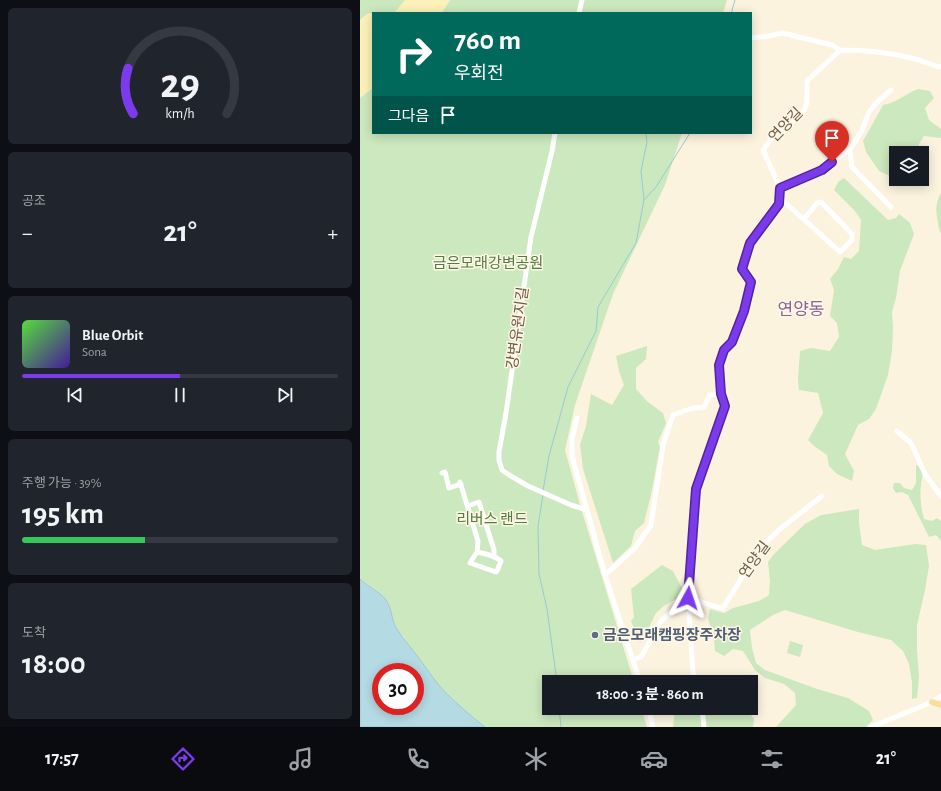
<!DOCTYPE html>
<html lang="ko">
<head>
<meta charset="utf-8">
<style>
  body { margin:0; font-family:"Alegreya Sans","Noto Sans KR",sans-serif; background:#20242c; color:#f1f3f6; height:100vh; display:flex; flex-direction:column; font-size:15px; white-space:nowrap }
  * { box-sizing:border-box; margin:0 }
  p { font-size:13px; color:#9ea1a6 }
  .icon { flex:none; width:22px; height:22px; fill:none; stroke:currentColor; stroke-width:2; stroke-linecap:round; stroke-linejoin:round }
  .map { position:relative; flex:1; overflow:hidden }
  .side { display:flex; flex-direction:column; gap:8px; padding:8px; background:#0d0f14; width:360px }
  .side>* { flex:none }
  .banner { position:absolute; left:12px; top:12px; width:380px; height:122px; border-radius:0px; box-shadow:0 2px 10px #0003; background:#00695c; color:#fff; overflow:hidden }
  .fabs { position:absolute; left:529px; top:146px; display:grid; gap:8px }
  .fabs a { display:grid; place-items:center; width:40px; height:40px; border-radius:0px; background:#171b24; box-shadow:0 2px 10px #0003; font-size:20px }
  .speed { position:absolute; left:12px; top:663px; display:flex; gap:8px; font-size:20px; font-weight:700; text-align:center }
  .speed>* { display:grid; place-content:center; width:52px; height:52px; border-radius:50%; background:#171b24; box-shadow:0 2px 10px #0003; line-height:1 }
  .speed .limit { border:6px solid #d22; background:#fff; color:#111 }
  .pin { position:absolute; display:grid; place-items:center; width:34px; height:34px; color:#fff; margin:-41px -17px; border-radius:50% 50% 50% 0; rotate:-45deg; box-shadow:0 0 4px #0007 }
  .pin .icon { rotate:45deg }
  .me { position:absolute; width:44px; margin:-22px; rotate:5deg; stroke-linejoin:round; filter:drop-shadow(0 0 3px #0008) }
  .turn { display:flex; align-items:center; gap:14px; height:84px; padding:0 16px; font-size:18px }
  .turn .icon { width:52px; height:52px; stroke-width:2.5 }
  .turn b { display:block; font-size:28px; line-height:34px }
  .then { display:flex; align-items:center; height:38px; padding:0 16px; background:#0003; gap:8px; font-size:15px }
  .big { font-size:30px; font-weight:700; line-height:1.1 }
  .side .tile { flex:1; display:flex; flex-direction:column; justify-content:center; gap:6px; min-width:0; padding:0 14px; border-radius:6px; background:#20242c }
  .side .dial { align-items:center; gap:0 }
  .dial svg { height:104px; overflow:visible; fill:none; stroke:#363941; stroke-width:7; stroke-linecap:round; text-anchor:middle }
  .dial text { fill:#f1f3f6; stroke:none }
  .song { display:flex; align-items:center; gap:12px }
  .cover { width:48px; height:48px; border-radius:6px; background:linear-gradient(135deg,hsl(110 70% 55%),hsl(260 70% 35%)) }
  .played { height:4px; border-radius:2px; background:linear-gradient(90deg,#7c3aed 50%,#363941 50%) }
  .keys { display:flex; justify-content:space-around; direction:ltr }
  .heat { display:flex; justify-content:space-between; align-items:center; font-size:22px; direction:ltr }
  .charge { height:6px; border-radius:3px; background:linear-gradient(90deg,#34c759 39%,#363941 0) }
  .trip { position:absolute; left:182px; top:675px; width:216px; height:40px; border-radius:0px; background:#171b24; box-shadow:0 2px 10px #0003; font-weight:700; line-height:40px; text-align:center }
  .dock { display:flex; height:64px; justify-content:space-around; align-items:center; background:#090b0e; color:#9ea1a6 }
  .dock .icon { width:28px; height:28px }
  .dock .selected { color:#7c3aed }
  .dock b { font-size:18px; color:#f1f3f6 }
  main { display:flex; flex:1; min-height:0 }
  .map>svg:first-child { display:block }
  .green { fill:#cce8be }
  .sand { fill:#fcf2b9 }
  .water { fill:#b4dae4; stroke:#9ac9d6; fill-rule:evenodd }
  .lines { fill:none; stroke-linecap:round; stroke-linejoin:round }
  .stream { stroke:#9ac9d6; stroke-width:1 }
  .minor { stroke:#fff; stroke-width:5 }
  .major { stroke:#fbdd97; stroke-width:6 }
  .route-casing { stroke:#51269a; stroke-width:10 }
  .route { stroke:#7c3aed; stroke-width:7 }
  .service-dot { fill:#5c6f8a; stroke:#fff7e5; stroke-width:1.5 }
  .labels { text-anchor:middle; dominant-baseline:central; stroke-width:3; stroke-linejoin:round; paint-order:stroke }
  .street-label { font-size:15px; fill:#715947; stroke:#fff7e5 }
  .park-label { font-size:15px; fill:#4f7d42; stroke:#fff7e5 }
  .service-label { font-size:15px; font-weight:bold; fill:#4e5e75; stroke:#fff7e5; text-anchor:start }
  .quarter-label { font-size:17px; fill:#886395; stroke:#fff7e5 }
</style>
</head>
<body>
<main>
<section class="side">
<div class="tile dial"><svg viewBox="0 0 100 80">
<path d="M14 69A42 42 0 1 1 86 69"/>
<path d="M14 69A42 42 0 0 1 10 34" stroke="#7c3aed"/>
<text x="50" y="56" font-size="32" font-weight="700">29</text>
<text x="50" y="72" font-size="11">km/h</text>
</svg></div>
<div class="tile"><p>공조</p>
<div class="heat"><a>−</a><b class="big">21°</b><a>+</a></div>
</div>
<div class="tile">
<div class="song"><i class="cover"></i><div><b>Blue Orbit</b><p>Sona</p></div></div>
<div class="played"></div>
<div class="keys"><svg class="icon" aria-label="previous" viewBox="0 0 24 24"><path d="M18 5L8 12l10 7zM5 5v14"/></svg><svg class="icon" aria-label="pause" viewBox="0 0 24 24"><path d="M8 5v14M16 5v14"/></svg><svg class="icon" aria-label="next" viewBox="0 0 24 24"><path d="M6 5l10 7-10 7zM19 5v14"/></svg></div>
</div>
<div class="tile"><p>주행 가능 · 39%</p><b class="big">195 km</b><div class="charge"></div></div>
<div class="tile"><p>도착</p><b class="big">18:00</b></div>
</section>
<div class="map">
<svg width="581" height="727" viewBox="0 0 581 727">
  <rect width="100%" height="100%" fill="#fcf3df"/>
  <!-- green -->
  <path class="green" d="M0,0H367L363,13H13V133H322L305,185L253,294L215,405L205,450L221,508L274,682H189V708H281L287,727H125L100,707L75,681L66,668L36,627L32,617L28,602L23,597L14,589L9,586L0,579Z
    M558,89L570,91L574,98L565,108L569,120L581,129V138L564,136L559,144L558,153H536V174L530,176L519,171L506,152L503,141L523,105C536,103 545,94 558,89Z
    M484,178L528,220L536,218L539,214L550,223L554,234L540,271L536,298L532,312L533,327L532,351L528,375L516,409L509,419L498,425L485,454L494,471L492,481L477,474L469,466L467,455L454,446L448,440L463,413L458,393L439,390L438,379L440,351L451,348L470,351L479,337L477,323L470,316L474,290L470,279L478,269L484,257L491,259L499,251L501,220L495,211L474,190L478,182Z
    M581,193V233L580,232C577,219 573,206 581,193Z
    M287,346L286,359L276,368V389L288,402L303,413L306,423L298,442L300,447L291,495L284,523L275,531L271,546L253,563L223,469L220,445L226,426L231,394L252,405L264,385L259,371L256,356Z
    M556,465L559,466L563,473C559,488 560,505 564,519L572,521L577,518L581,521V541L576,535L569,537L548,495L542,492L536,493L533,488L534,483H540L544,488L552,490L556,483Z
    M499,509V522L502,545L515,550L555,544L566,545L569,566L565,590L557,625V650L559,677L557,698L552,699V682L549,664L543,651L531,640L498,632L425,610L413,615L390,630L392,648L396,663L405,670L457,689L488,698L509,711L513,720L506,727H416L436,705L435,693L424,684L405,678L395,670L383,651L373,649L364,656L355,651L354,640L348,618L350,609L364,613L373,608L399,601L409,595L410,581L408,562L414,554L445,524L461,515Z
    M302,565L313,571L325,594L305,605L296,613L287,631L280,643L271,621L274,617L271,589Z
    M430,641L443,645L440,657L427,653Z
    M315,708H340L341,709L360,715L369,708H389L388,711L394,719L393,727H313Z"/>
  <!-- sand -->
  <path class="sand" d="M45,0H90L82,13H34Z
    M8,13L13,14V88L0,98V20Z"/>
  <!-- water -->
  <path class="water" d="M0,579C8,587 19,591 26,600C32,608 31,620 37,629C44,640 53,650 61,661C69,672 76,683 86,693C98,705 111,716 125,727H0ZM21,672H55V706H21Z"/>
  <g class="lines">
    <!-- stream -->
    <path class="stream" d="M372,13V10L375,0
      M284,200L296,187L330,133
      M183,491L189,456L208,387L236,331L238,307L276,243L284,200L281,171L287,142L286,133
      M183,495L178,526L179,574L187,609L197,682
      M199,708L201,727"/>
    <!-- minor -->
    <path class="minor" d="M219,13L222,0
      M391,38L409,36L422,33L472,45L480,50
      M195,133L192,151L171,237L146,413L139,452V460L142,470L149,475L168,486L211,505L227,510
      M490,150L492,167L531,207
      M420,188L462,170L482,154L490,150L502,130L509,112L517,102L531,90
      M419,197L480,252L492,240V234L461,202L457,203L444,219
      M217,418L212,439V456L245,575L280,682
      M537,431L550,442L555,451L559,461L565,474L581,496
      M82,473L85,472L89,488L101,484
      M100,482L118,541L117,552L110,563L136,572L137,571L141,561C134,555 126,554 117,552
      M108,506L119,502L134,550V556
      M245,575L275,548L291,525L303,445L313,415L333,408L344,407L350,395L361,394
      M273,660L281,657L302,620L328,598L357,607L363,608L400,548L420,529L462,496
      M336,682L333,672L328,598L337,489L365,406L361,394L359,365L364,350L372,342L384,311L391,282L382,269L390,243L419,204L420,188L403,150L415,134L437,118L444,111L447,102V81L480,50C504,50 528,52 551,58C561,60 571,65 581,67
      M572,702L581,696
      M288,708L293,727
      M342,708L344,727
      M511,727L572,702H575"/>
    <!-- major -->
    <path class="major" d="M572,702L581,705"/>
  </g>
  <g class="lines">
    <defs>
      <path id="route" d="M328,598L336,489L365,406L361,394L359,365L364,350L372,342L384,311L391,282L382,269L390,243L419,204L420,188L462,170L472,162"/>
    </defs>
    <!-- route casing -->
    <use href="#route" class="route-casing"/>
    <!-- route -->
    <use href="#route" class="route"/>
  </g>
  <!-- markers -->
  <circle class="service-dot" cx="235" cy="635" r="4"/>
  <g class="labels">
    <!-- street labels -->
    <g class="street-label">
      <text transform="translate(426 125) rotate(-46)">연양길</text>
      <text transform="translate(158 328) rotate(-82)">강변유원지길</text>
      <text transform="translate(395 560) rotate(-54)">연양길</text>
    </g>
    <!-- park labels -->
    <g class="park-label">
      <text x="128" y="263">금은모래강변공원</text>
      <text x="132" y="519">리버스 랜드</text>
    </g>
    <!-- service labels -->
    <g class="service-label">
      <text x="243" y="635">금은모래캠핑장주차장</text>
    </g>
    <!-- quarter labels -->
    <g class="quarter-label">
      <text x="441" y="309">연양동</text>
    </g>
  </g>
</svg>
<div class="fabs">
<a><svg class="icon" aria-label="layers" viewBox="0 0 24 24"><path d="M12 4l9 5-9 5-9-5zM3 14l9 5 9-5"/></svg></a>
</div>
<div class="speed"><div class="limit">30</div></div>
<div class="pin" style="left:472px;top:162px;background:#d93025"><svg class="icon" aria-label="arrive" viewBox="0 0 24 24"><path d="M6 21V4h12l-3 4 3 4H6"/></svg></div>
<svg class="me" style="left:328px;top:598px" viewBox="-20 -20 40 40"><path d="M0-17L14 15 0 8-14 15z" fill="#7c3aed" stroke="#fff" stroke-width="4"/></svg>
<div class="trip">18:00 · 3 분 · 860 m</div>
<div class="banner">
<div class="turn"><svg class="icon" aria-label="right" viewBox="0 0 24 24"><path d="M7 20v-9h11M14 6l5 5-5 5"/></svg><div><b>760 m</b>우회전</div></div>
<div class="then">그다음<svg class="icon" aria-label="arrive" viewBox="0 0 24 24"><path d="M6 21V4h12l-3 4 3 4H6"/></svg></div>
</div>
</div>
</main>
<nav class="dock">
<b>17:57</b>
<svg class="icon selected" aria-label="directions" viewBox="0 0 24 24"><path d="M12 3l9 9-9 9-9-9zM9 14v-3h6M13 9l2 2-2 2"/></svg>
<svg class="icon" aria-label="music" viewBox="0 0 24 24"><path d="M9 18V5l10-2v13"/><circle cx="6" cy="18" r="3"/><circle cx="16" cy="16" r="3"/></svg>
<svg class="icon" aria-label="phone" viewBox="0 0 24 24"><path d="M5 4h4l2 5-3 2q2 4 5 5l2-3 5 2v4C11 20 4 13 5 4z"/></svg>
<svg class="icon" aria-label="climate" viewBox="0 0 24 24"><path d="M12 3v18M4 7l16 10M4 17L20 7"/></svg>
<svg class="icon" aria-label="car" viewBox="0 0 24 24"><path d="M5 17H2v-5l4-1 3-4h7l3 4 3 1v5h-3M9 17h6M6 11h13"/><circle cx="7" cy="17" r="2"/><circle cx="17" cy="17" r="2"/></svg>
<svg class="icon" aria-label="filters" viewBox="0 0 24 24"><path d="M4 7h16M4 17h16"/><circle cx="9" cy="7" r="2"/><circle cx="15" cy="17" r="2"/></svg>
<b>21°</b>
</nav>
</body>
</html>
